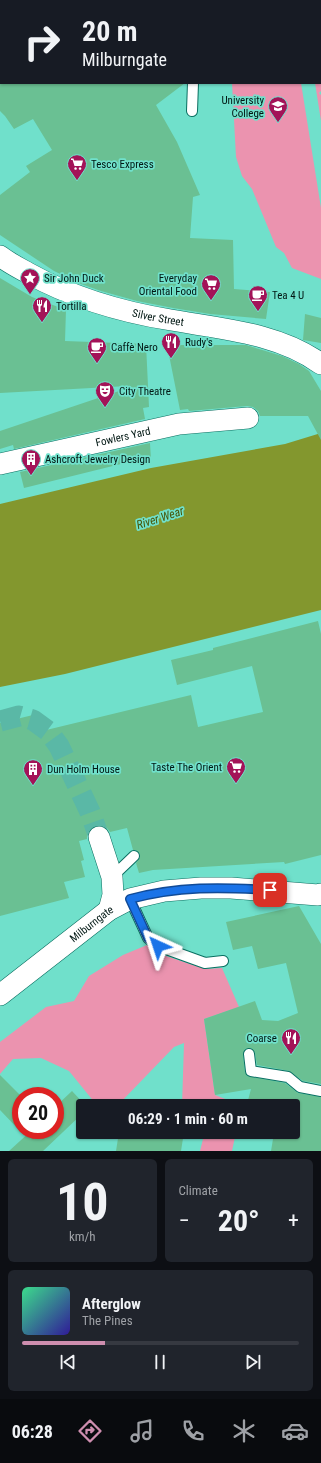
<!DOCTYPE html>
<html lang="en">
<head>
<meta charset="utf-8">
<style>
  body { margin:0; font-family:"Roboto Condensed",sans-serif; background:#20242c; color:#f1f3f6; height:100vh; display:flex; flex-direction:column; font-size:15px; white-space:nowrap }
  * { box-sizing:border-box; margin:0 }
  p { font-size:13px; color:#9ea1a6 }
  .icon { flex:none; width:22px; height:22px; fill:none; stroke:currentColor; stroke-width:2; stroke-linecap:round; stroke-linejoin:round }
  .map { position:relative; height:1151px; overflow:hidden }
  .details { display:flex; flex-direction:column; gap:8px; padding:8px; background:#0d0f14; flex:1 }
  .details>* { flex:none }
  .top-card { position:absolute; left:0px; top:0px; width:321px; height:84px; box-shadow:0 1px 3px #0004; background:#171b24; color:#f1f3f6; overflow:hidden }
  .speed { position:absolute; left:12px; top:1087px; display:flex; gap:8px; font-size:20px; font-weight:700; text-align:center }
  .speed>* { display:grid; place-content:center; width:52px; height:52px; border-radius:50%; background:#171b24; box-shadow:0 1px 3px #0004; line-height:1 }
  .speed .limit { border:6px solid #d22; background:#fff; color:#111 }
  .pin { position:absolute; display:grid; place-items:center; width:34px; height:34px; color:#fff; margin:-17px; border-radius:8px; box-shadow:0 2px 6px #0006 }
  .me { position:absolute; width:44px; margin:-22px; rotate:318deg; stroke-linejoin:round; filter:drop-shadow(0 0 3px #0008) }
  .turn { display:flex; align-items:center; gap:14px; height:84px; padding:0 16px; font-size:18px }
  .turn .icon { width:52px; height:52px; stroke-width:2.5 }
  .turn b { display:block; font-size:28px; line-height:34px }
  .big { font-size:30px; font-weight:700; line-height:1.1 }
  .details .tile { flex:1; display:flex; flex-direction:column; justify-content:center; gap:6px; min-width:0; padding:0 14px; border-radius:6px; background:#20242c }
  .details .dial { align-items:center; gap:0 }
  .dial b { font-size:52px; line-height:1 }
  .song { display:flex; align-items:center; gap:12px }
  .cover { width:48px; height:48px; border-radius:6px; background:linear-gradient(135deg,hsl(150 70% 55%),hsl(250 70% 35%)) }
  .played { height:4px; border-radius:2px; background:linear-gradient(90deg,#ce8eaf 30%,#363941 30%) }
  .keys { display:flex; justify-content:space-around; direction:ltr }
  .heat { display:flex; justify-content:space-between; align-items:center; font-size:22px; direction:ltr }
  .details .tiles { flex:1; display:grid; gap:8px; grid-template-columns:1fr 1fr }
  .tile:last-child { grid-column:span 2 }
  .trip { position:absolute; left:76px; top:1099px; width:224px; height:40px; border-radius:4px; background:#171b24; box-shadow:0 1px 3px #0004; font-weight:700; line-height:40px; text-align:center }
  .menu { display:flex; height:64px; justify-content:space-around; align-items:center; background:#090b0e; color:#9ea1a6 }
  .menu .icon { width:28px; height:28px }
  .menu .current { color:#ce8eaf }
  .menu b { font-size:18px; color:#f1f3f6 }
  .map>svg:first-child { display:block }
  .green { fill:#eb93af }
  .water { fill:#83972e }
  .building { fill:#6ac093 }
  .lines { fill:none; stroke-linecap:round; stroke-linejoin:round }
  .street-tunnel { stroke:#5ab8a6; stroke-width:21; stroke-dasharray:21 10; stroke-linecap:butt }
  .lane-casing { stroke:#0a6f61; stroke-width:12 }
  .street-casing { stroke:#0a6f61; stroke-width:22 }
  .lane { stroke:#fff; stroke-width:10 }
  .street { stroke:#fff; stroke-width:21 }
  .route-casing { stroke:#114b97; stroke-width:10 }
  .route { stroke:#1a73e8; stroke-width:7 }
  .labels { text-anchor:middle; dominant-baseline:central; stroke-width:3.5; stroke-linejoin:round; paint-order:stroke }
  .poi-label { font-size:11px; fill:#011713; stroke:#70e0cb; text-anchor:start }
  .street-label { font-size:11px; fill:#011713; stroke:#70e0cb }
  .water-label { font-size:12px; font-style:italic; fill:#485406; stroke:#70e0cb }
</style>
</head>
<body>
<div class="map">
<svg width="321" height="1151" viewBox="0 0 321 1151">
  <rect width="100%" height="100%" fill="#70e0cb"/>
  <!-- green -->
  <path class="green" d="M225,0H288V1H225Z
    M301,0H321V91L319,93L321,95V121L315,83H320V1Z
    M232,83H301L321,208V279L292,268L284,253L276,247L252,189L242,176L236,157Z
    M147,945L160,954L205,969L222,968L239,1007L204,1019L215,1095L233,1102L235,1106H182L184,1043L174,1047L117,1106L95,1103L69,1071L41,1058L13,1059L0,1074V1042L46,1007L74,1001L89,976L123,955Z
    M189,1132H236L232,1151H200L203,1139L190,1137Z"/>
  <!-- water -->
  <path class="water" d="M321,433V610L65,674L0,687V504L151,468L285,444Z"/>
  <!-- building -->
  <path class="building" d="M0,83H185L156,105L177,142L200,195L193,197L190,238L233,240L234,289L270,292L266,319L210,314L173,308L137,301L101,291L81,284L54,271L0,235V195L30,172L26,166L52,150L33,119L14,129L5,116L0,111Z
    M0,278L32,297L66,310L65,341L146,344L149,407L143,408L145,419L14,449L13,445L0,449V431L128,388V386L0,393Z
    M305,314L321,318V343L303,340Z
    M167,345H246L282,356L299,364L309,371L321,391V440L308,416H260L258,411L253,407L247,406L189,411L188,409L180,410Z
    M150,443L151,460L133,461L24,488L20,472Z
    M318,621L321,634V855L285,864L284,862L153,870L139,873L136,863L140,858V854L136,850H133L127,828L110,832L107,828L102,825L96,826L90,829L87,834V839L79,841L84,860L81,861L85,877L64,882L69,898L0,916V723L33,715L38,732L191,695L198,727L263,712L252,666L177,685L171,660L213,650V648Z
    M299,906L321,944V1084L303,1081L289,1071L257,1065L255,1053L251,1048L245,1049L243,1055L245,1072L247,1076L285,1083L298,1093L321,1097V1151H271L273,1139L245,1132H293V1106H252L247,1104L251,1089L215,1095L204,1019L255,1001L262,1020L278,1021L298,1013L286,963L258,969L252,946L233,950L226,922Z
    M0,1075L21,1096V1132L0,1110Z
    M72,1091L86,1106H83V1113L43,1151H9L32,1130H55V1107Z
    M119,1132H184L181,1151H116Z"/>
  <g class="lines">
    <!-- street-tunnel -->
    <path class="street-tunnel" d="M0,721L19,716L33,720L48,731L59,746L90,812L99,837"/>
    <defs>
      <path id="lane" d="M156,0V1
        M192,111L193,83
        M112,877L134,856
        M130,899L148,938L158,946L205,963L223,961
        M249,1054L251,1071L288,1077L300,1087L321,1091"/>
      <g id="street">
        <path d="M20,1L21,0"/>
        <path d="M0,24L1,22"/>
        <path id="s1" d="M0,256C9,263 19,268 28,273C73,298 121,312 171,320C222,329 279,333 321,364"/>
        <path id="s2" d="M0,464L179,424L248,418"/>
        <path d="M99,837L112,877L113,895L109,910"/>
        <path id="s3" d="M0,995L109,910L130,899L164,891L201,888H231L318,895L321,894"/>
      </g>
    </defs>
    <!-- lane casing -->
    <use href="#lane" class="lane-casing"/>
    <!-- street casing -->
    <use href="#street" class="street-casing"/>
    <!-- lane -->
    <use href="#lane" class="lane"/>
    <!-- street -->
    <use href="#street" class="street"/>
  </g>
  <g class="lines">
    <defs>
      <path id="route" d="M158,946L148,938L130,899C178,886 221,887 270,890"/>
    </defs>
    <!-- route casing -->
    <use href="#route" class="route-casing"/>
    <!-- route -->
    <use href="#route" class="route"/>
  </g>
  <!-- icons -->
  <defs>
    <symbol id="university-pin" viewBox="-11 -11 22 30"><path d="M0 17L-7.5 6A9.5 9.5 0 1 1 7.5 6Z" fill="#a31358" stroke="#70e0cb"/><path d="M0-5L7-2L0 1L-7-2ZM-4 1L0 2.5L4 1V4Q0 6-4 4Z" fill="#fff"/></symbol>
    <symbol id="supermarket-pin" viewBox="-11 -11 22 30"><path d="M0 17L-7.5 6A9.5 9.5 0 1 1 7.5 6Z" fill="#a31358" stroke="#70e0cb"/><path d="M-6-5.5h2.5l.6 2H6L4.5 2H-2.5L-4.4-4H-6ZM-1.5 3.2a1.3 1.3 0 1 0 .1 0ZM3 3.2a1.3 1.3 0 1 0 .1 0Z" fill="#fff"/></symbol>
    <symbol id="sight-pin" viewBox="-11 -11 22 30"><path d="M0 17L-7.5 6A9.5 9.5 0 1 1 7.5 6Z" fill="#a31358" stroke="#70e0cb"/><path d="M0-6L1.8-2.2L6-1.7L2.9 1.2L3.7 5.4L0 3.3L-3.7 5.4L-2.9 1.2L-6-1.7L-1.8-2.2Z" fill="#fff"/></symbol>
    <symbol id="cafe-pin" viewBox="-11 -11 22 30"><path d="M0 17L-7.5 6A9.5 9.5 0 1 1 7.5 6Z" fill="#a31358" stroke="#70e0cb"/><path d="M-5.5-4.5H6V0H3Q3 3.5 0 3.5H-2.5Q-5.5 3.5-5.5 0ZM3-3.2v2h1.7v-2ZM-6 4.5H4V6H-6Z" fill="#fff"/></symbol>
    <symbol id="restaurant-pin" viewBox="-11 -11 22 30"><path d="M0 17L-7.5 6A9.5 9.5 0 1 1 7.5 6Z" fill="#a31358" stroke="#70e0cb"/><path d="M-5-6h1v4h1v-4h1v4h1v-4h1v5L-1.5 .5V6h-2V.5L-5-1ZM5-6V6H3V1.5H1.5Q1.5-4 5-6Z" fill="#fff"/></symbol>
    <symbol id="theatre-pin" viewBox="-11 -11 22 30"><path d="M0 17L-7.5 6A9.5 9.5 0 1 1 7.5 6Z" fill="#a31358" stroke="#70e0cb"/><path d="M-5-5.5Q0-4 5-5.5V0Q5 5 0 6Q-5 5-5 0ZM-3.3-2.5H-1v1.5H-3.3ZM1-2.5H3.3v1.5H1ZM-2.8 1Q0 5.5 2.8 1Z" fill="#fff"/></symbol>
    <symbol id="building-pin" viewBox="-11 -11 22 30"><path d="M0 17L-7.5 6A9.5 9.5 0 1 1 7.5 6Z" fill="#a31358" stroke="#70e0cb"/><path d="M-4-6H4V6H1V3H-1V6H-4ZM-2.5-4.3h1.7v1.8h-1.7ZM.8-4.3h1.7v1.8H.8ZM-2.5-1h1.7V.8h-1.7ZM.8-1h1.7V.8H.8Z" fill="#fff"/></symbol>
  </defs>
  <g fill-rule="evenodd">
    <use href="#university-pin" x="267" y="95" width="22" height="30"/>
    <use href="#supermarket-pin" x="66" y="153" width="22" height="30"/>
    <use href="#sight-pin" x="19" y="267" width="22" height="30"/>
    <use href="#supermarket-pin" x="200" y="273" width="22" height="30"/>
    <use href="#cafe-pin" x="247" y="284" width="22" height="30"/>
    <use href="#restaurant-pin" x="31" y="295" width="22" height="30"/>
    <use href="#restaurant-pin" x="160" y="331" width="22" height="30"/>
    <use href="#cafe-pin" x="86" y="336" width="22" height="30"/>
    <use href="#theatre-pin" x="94" y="380" width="22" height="30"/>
    <use href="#building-pin" x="20" y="448" width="22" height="30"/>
    <use href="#supermarket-pin" x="225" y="756" width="22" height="30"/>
    <use href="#building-pin" x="22" y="758" width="22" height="30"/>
    <use href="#restaurant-pin" x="280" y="1027" width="22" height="30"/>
  </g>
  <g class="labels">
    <!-- poi labels -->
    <g class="poi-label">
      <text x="264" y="100" text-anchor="end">University<tspan x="264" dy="13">College</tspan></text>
      <text x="91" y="164">Tesco Express</text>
      <text x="44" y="278">Sir John Duck</text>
      <text x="197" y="278" text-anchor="end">Everyday<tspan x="197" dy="13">Oriental Food</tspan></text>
      <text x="272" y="295">Tea 4 U</text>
      <text x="56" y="306">Tortilla</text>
      <text x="185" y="342">Rudy's</text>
      <text x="111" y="347">Caffè Nero</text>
      <text x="119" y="391">City Theatre</text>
      <text x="45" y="459">Ashcroft Jewelry Design</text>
      <text x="222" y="767" text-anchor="end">Taste The Orient</text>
      <text x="47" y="769">Dun Holm House</text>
      <text x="277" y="1038" text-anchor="end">Coarse</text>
    </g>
    <!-- street labels -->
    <g class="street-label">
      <text stroke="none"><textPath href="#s1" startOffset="171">Silver Street</textPath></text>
      <text stroke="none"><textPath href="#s2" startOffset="126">Fowlers Yard</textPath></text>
      <text stroke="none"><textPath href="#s3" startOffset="116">Milburngate</textPath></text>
    </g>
    <!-- water labels -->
    <g class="water-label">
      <text transform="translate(160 518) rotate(-18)">River Wear</text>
    </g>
  </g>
</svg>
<div class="speed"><div class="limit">20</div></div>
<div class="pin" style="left:270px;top:890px;background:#d93025"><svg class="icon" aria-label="arrive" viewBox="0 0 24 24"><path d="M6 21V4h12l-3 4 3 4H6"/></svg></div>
<svg class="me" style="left:158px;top:946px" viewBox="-20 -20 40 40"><path d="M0-17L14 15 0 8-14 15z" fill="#1a73e8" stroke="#fff" stroke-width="4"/></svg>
<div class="trip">06:29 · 1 min · 60 m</div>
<div class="top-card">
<div class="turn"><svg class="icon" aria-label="right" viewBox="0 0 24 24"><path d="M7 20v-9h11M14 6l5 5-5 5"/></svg><div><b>20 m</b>Milburngate</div></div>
</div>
</div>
<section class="details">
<div class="tiles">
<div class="tile dial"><b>10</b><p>km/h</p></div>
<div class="tile"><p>Climate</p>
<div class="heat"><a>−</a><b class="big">20°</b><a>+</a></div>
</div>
<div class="tile">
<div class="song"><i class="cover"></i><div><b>Afterglow</b><p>The Pines</p></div></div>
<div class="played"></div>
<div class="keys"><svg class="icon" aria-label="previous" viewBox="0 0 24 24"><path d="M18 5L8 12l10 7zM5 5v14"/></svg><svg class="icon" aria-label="pause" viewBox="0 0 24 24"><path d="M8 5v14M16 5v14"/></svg><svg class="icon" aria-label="next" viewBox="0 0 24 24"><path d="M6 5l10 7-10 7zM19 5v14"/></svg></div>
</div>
</div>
</section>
<nav class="menu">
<b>06:28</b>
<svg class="icon current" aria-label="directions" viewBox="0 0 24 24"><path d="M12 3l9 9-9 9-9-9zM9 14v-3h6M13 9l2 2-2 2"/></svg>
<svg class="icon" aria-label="music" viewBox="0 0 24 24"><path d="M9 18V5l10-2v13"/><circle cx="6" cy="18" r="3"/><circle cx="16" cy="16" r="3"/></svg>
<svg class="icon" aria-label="phone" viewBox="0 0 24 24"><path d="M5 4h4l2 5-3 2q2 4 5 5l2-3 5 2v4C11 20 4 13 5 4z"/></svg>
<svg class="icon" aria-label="climate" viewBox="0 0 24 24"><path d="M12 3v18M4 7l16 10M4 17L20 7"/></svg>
<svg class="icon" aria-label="car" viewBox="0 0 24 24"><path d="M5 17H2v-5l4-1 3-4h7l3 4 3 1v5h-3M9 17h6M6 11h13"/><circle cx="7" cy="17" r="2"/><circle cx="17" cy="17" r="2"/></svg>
</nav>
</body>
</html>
